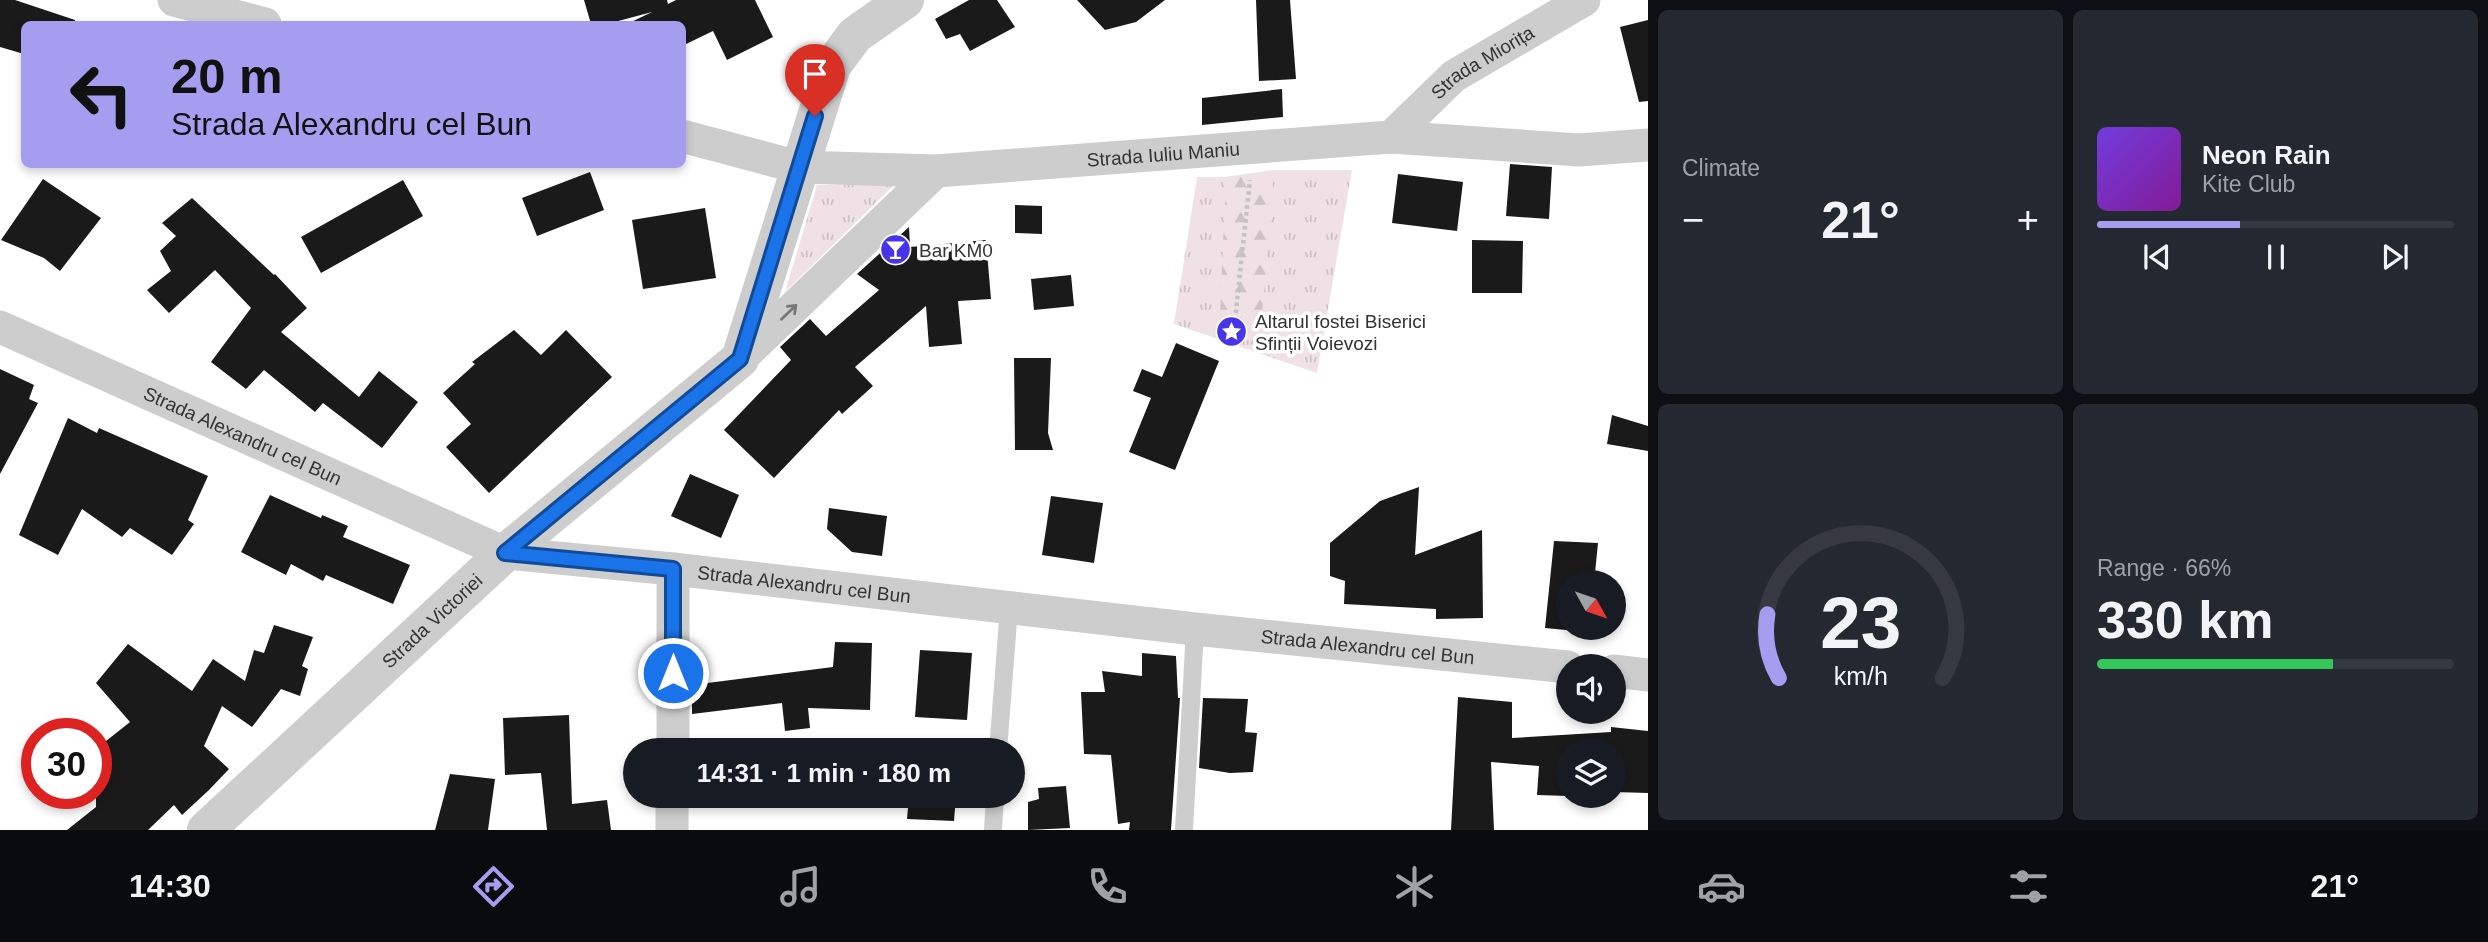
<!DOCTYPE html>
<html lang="en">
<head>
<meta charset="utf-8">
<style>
  body { margin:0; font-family:Arial,sans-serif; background:#242831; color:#f1f3f6; height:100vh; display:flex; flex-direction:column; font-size:26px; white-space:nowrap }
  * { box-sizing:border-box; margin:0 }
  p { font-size:23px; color:#9ea1a6 }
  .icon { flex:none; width:38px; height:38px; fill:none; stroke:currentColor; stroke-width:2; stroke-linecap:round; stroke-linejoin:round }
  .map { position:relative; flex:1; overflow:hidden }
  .panel { display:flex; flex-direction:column; gap:10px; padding:10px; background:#0d0f14; width:840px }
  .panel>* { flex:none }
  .guide { position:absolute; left:21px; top:21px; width:665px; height:147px; border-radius:10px; box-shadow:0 4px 10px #0003; background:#a59ef0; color:#111; overflow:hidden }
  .needle { width:46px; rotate:130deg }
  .controls { position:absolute; left:1556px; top:570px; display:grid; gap:14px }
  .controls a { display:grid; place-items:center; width:70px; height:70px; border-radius:50%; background:#171b24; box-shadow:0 4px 10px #0003; font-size:35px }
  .speed { position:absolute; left:21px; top:718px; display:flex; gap:14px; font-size:35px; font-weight:700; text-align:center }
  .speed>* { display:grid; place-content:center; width:91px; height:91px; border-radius:50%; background:#171b24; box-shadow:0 4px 10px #0003; line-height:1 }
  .speed .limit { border:10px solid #d22; background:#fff; color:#111 }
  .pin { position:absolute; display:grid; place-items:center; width:60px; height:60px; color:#fff; margin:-72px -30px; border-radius:50% 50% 50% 0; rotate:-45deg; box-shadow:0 0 7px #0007 }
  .pin .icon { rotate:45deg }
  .me { position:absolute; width:77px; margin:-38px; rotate:0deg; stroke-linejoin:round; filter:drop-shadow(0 0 5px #0008) }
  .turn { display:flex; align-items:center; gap:24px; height:147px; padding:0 35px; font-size:32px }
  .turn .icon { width:91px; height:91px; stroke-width:2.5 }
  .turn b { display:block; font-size:49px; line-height:60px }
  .big { font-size:52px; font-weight:600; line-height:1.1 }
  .panel .widget { flex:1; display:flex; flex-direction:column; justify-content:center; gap:10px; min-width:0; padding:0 24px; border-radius:10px; background:#242831 }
  .panel .dial { align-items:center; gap:0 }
  .dial svg { height:182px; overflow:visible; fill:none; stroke:#363941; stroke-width:7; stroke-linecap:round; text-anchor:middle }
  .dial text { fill:#f1f3f6; stroke:none }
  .song { display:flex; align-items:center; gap:21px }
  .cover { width:84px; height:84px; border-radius:10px; background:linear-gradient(135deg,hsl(260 70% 55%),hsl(290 70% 35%)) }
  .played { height:7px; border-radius:4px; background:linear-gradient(90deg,#a59ef0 40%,#363941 40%) }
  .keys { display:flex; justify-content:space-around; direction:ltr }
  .heat { display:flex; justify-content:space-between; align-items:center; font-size:38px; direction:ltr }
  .charge { height:10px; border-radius:5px; background:linear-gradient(90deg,#34c759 66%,#363941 0) }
  .panel .tiles { flex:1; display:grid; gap:10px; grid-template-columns:repeat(2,1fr) }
  .trip { position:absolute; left:623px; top:738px; width:402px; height:70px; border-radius:35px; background:#171b24; box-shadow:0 4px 10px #0003; font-weight:600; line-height:70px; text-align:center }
  .tab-bar { display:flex; height:112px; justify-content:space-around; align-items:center; background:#090b0e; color:#9ea1a6 }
  .tab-bar .icon { width:49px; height:49px }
  .tab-bar .on { color:#a59ef0 }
  .tab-bar b { font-size:32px; color:#f1f3f6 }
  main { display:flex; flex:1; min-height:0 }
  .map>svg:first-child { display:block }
  .grass { fill:url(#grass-tufts) }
  .forest { fill:url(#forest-firs) }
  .building { fill:#1a1a1a }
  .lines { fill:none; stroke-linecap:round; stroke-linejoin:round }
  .path { stroke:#c3c3c3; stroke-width:4.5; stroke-dasharray:3.5 3.5; stroke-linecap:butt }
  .service { stroke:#cdcdcd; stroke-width:18 }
  .minor { stroke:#cdcdcd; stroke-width:33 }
  .tertiary { stroke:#cdcdcd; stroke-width:38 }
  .oneway { stroke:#787878 }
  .route-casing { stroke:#114b97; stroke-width:18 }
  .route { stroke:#1a73e8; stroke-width:12 }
  .labels { text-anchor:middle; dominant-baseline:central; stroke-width:7; stroke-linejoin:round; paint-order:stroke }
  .street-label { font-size:19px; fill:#333; stroke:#fff }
  .poi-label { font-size:19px; fill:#333; stroke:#fff; text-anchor:start }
</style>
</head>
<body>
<main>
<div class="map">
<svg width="1648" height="830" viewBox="0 0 1648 830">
  <defs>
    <pattern id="grass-tufts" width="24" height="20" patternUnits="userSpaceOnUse" patternTransform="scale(1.75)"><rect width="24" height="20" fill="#efe1e6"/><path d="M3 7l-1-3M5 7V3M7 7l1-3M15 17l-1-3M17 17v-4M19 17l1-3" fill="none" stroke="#cdc2c6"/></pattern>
    <pattern id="forest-firs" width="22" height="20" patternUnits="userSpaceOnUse" patternTransform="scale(1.75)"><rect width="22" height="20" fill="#efe1e6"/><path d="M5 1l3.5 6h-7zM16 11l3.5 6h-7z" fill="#cdc2c6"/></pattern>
  </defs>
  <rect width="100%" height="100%" fill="#fff"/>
  <!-- grass -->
  <path class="grass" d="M1274,170H1352L1317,373L1174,324L1197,177H1226Z
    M817,185H894L785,292Z"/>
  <!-- forest -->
  <path class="forest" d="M1274,170L1260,340L1219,341L1226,177Z"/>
  <!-- building -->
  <path class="building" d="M0,0H15L75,20V24H24V54L0,47Z
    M584,0H667L668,4L676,0H755L773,37L727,60L713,31L682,46V24H627L652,12L607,24H591Z
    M969,0H997L1015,27L970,51L960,34L946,39L935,19Z
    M1077,0H1165L1136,22L1105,30Z
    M1256,0H1290L1296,79L1259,81Z
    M1648,20V101L1639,102L1620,27Z
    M1282,89L1283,117L1202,125V98Z
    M1510,164L1552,167L1549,219L1506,216Z
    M590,172L604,210L537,236L522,198Z
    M1398,174L1463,182L1457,231L1392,223Z
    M43,179L101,218L60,271L44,258L1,240Z
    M403,180L423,216L321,273L301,237Z
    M192,198L274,275L275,274L307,308L281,332L359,397L379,371L418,402L382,448L323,403L315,412L264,370L246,389L211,362L251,308L215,270L169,313L147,290L171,271L160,251L176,236L162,223Z
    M1015,205L1042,206V234L1015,233Z
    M705,208L716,278L643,289L632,220Z
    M909,227L910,247L986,240L991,299L958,301L962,344L929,347L926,306L855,367L873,386L842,414L839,410L774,478L724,430L791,360L780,347L810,319L826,336L879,290L857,274Z
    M1472,240L1523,241L1522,293H1472Z
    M1071,275L1074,306L1034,310L1031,279Z
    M514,330L541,355L566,330L612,377L489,493L446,447L471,424L443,393L475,364L472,362Z
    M1176,343L1219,361L1175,470L1129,452L1151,398L1133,391L1142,369L1162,377Z
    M1014,358H1051L1048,433L1053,450H1015Z
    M0,369L34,385L29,399L38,403L0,474Z
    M1612,415L1648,426V451L1607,444Z
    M68,418L97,433L99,428L208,476L188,520L194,524L172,555L130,528L122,537L82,509L58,555L19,535Z
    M690,474L739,495L721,538L671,516Z
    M1419,487L1415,555L1482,530L1483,618L1436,619V609L1344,604L1345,581L1330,576V543L1380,501Z
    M270,495L321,518L322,515L348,526L343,537L410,565L393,604L326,575L323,581L291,564L286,575L241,552Z
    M1051,496L1103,503L1094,563L1042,555Z
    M829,508L887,516L882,556L852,552L827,529Z
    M1554,541L1598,543L1594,583H1568V628H1588L1587,632L1545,628Z
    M274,625L313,637L302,666L308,669L300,696L281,689L252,727L222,706L204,746L229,769L209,790L182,815L174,805L148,830H67L96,807V749L130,722L96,683L128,644L192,691L213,659L245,681L254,650L264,653Z
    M835,642L872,643L870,710L808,708L810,728L785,731L782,703L692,714V685L833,667Z
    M920,650L972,653L967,720L915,717Z
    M1142,653L1176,656L1178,698H1180L1171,830H1129L1130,822L1118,824L1111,755L1084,754L1081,692H1105L1102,671L1142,676Z
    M1458,697L1512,702V738L1611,732V727L1648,731V793L1614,792V751H1568V796L1537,795L1539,766L1491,762L1494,830H1451Z
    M1203,698L1248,699L1245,732L1257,733L1253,772L1230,773L1199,768Z
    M569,715L572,804L607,800L611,830H547L541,773L505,775L503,718Z
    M450,774L495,779L488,830H435Z
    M1066,786L1070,828L1028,830V802L1039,799L1038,788Z
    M909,796H956L954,821L907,819Z"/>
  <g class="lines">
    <!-- path -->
    <path class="path" d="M1235,320L1250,180"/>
    <!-- service -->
    <path class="service" d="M998,751L1009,608
      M993,830L995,796
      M1184,830L1195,629"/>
    <!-- minor -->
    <g class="minor">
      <path d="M174,0L265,24"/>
      <path id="s1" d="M682,136L798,167L936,171L1391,137L1579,150L1648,145"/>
      <path id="s2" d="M1391,137L1454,76L1584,0"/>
      <path id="s3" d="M0,327L505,553L673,569L1195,629L1568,667"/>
      <path d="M740,359L936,171"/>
      <path d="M1614,671L1648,675"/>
      <path d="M673,751V569"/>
      <path d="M672,830V796"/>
    </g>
    <!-- tertiary -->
    <path class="tertiary" id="s4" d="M206,830L505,553L740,359L832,66L855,35L905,0"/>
  </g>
  <!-- one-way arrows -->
  <defs><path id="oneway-shaft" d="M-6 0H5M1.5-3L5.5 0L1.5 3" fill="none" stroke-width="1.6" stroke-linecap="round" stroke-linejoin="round" transform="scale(1.75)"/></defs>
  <use class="oneway" href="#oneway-shaft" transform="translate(789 312) rotate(-44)"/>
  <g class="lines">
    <defs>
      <path id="route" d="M673,673V569L505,553L740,359L815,116"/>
    </defs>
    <!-- route casing -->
    <use href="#route" class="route-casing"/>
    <!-- route -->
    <use href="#route" class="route"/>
  </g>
  <!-- icons -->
  <defs>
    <symbol id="bar-disc" viewBox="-11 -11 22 22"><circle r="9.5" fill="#4935e9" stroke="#fff"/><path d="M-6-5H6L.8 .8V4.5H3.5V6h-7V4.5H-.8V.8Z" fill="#fff"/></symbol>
    <symbol id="sight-disc" viewBox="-11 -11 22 22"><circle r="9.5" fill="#4935e9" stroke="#fff"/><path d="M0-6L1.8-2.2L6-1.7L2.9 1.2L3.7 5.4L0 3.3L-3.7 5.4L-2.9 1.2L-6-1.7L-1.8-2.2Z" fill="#fff"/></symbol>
  </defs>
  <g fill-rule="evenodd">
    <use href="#bar-disc" x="878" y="232" width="35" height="35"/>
    <use href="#sight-disc" x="1214" y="314" width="35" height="35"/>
  </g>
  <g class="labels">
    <!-- street labels -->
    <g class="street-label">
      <text stroke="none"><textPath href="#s2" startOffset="119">Strada Miorița</textPath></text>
      <text stroke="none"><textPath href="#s1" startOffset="486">Strada Iuliu Maniu</textPath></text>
      <text stroke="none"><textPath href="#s3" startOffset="266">Strada Alexandru cel Bun</textPath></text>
      <text stroke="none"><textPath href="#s3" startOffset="854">Strada Alexandru cel Bun</textPath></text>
      <text stroke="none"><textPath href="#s4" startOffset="308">Strada Victoriei</textPath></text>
      <text stroke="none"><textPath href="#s3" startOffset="1421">Strada Alexandru cel Bun</textPath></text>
    </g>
    <!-- poi labels -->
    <g class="poi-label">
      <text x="919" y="250">Bar KM0</text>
      <text x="1255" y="321">Altarul fostei Biserici<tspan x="1255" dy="22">Sfinții Voievozi</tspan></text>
    </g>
  </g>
</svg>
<div class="controls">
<a><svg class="needle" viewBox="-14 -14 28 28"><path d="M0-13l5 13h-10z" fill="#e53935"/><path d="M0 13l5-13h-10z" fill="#9ea1a6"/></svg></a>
<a><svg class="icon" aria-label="sound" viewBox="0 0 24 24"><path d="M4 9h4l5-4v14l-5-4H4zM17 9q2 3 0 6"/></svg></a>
<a><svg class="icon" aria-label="layers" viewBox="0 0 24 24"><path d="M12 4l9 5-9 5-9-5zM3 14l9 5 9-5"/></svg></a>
</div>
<div class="speed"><div class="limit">30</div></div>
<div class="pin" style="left:815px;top:116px;background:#d93025"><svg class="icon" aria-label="arrive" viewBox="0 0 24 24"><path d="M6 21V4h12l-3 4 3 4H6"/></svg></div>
<svg class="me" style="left:673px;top:673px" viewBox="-20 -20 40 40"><circle r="17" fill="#1a73e8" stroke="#fff" stroke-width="3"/><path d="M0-11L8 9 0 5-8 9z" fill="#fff"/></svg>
<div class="trip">14:31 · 1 min · 180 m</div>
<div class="guide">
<div class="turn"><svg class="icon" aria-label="left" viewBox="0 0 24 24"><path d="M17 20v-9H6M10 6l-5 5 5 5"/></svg><div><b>20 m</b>Strada Alexandru cel Bun</div></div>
</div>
</div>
<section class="panel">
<div class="tiles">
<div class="widget"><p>Climate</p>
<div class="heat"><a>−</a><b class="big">21°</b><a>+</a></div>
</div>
<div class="widget">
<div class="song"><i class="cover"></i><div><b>Neon Rain</b><p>Kite Club</p></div></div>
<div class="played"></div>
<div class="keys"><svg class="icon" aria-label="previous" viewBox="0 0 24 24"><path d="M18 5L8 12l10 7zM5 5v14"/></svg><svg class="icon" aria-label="pause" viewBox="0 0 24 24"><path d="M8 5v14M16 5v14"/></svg><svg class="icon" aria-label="next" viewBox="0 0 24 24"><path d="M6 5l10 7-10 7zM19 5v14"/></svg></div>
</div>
<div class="widget dial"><svg viewBox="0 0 100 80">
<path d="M14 69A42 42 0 1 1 86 69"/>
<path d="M14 69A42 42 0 0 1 9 41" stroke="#a59ef0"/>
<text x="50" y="56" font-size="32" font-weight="700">23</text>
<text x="50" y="72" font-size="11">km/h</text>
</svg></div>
<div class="widget"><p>Range · 66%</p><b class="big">330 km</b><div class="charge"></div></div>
</div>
</section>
</main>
<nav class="tab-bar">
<b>14:30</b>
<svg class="icon on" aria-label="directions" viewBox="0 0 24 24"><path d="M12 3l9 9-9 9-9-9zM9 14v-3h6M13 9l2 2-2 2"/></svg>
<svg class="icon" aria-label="music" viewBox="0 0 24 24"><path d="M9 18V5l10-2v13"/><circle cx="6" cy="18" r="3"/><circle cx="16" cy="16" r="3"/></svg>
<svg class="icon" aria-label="phone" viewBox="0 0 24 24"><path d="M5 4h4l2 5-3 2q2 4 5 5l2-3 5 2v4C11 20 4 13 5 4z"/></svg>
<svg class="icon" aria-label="climate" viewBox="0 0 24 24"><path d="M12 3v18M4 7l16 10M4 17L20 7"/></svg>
<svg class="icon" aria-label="car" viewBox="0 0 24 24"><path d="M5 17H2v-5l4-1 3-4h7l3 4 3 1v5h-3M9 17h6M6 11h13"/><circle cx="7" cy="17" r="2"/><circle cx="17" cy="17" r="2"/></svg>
<svg class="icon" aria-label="filters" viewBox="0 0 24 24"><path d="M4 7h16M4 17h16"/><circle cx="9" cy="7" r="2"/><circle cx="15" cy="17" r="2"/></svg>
<b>21°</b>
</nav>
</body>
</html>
